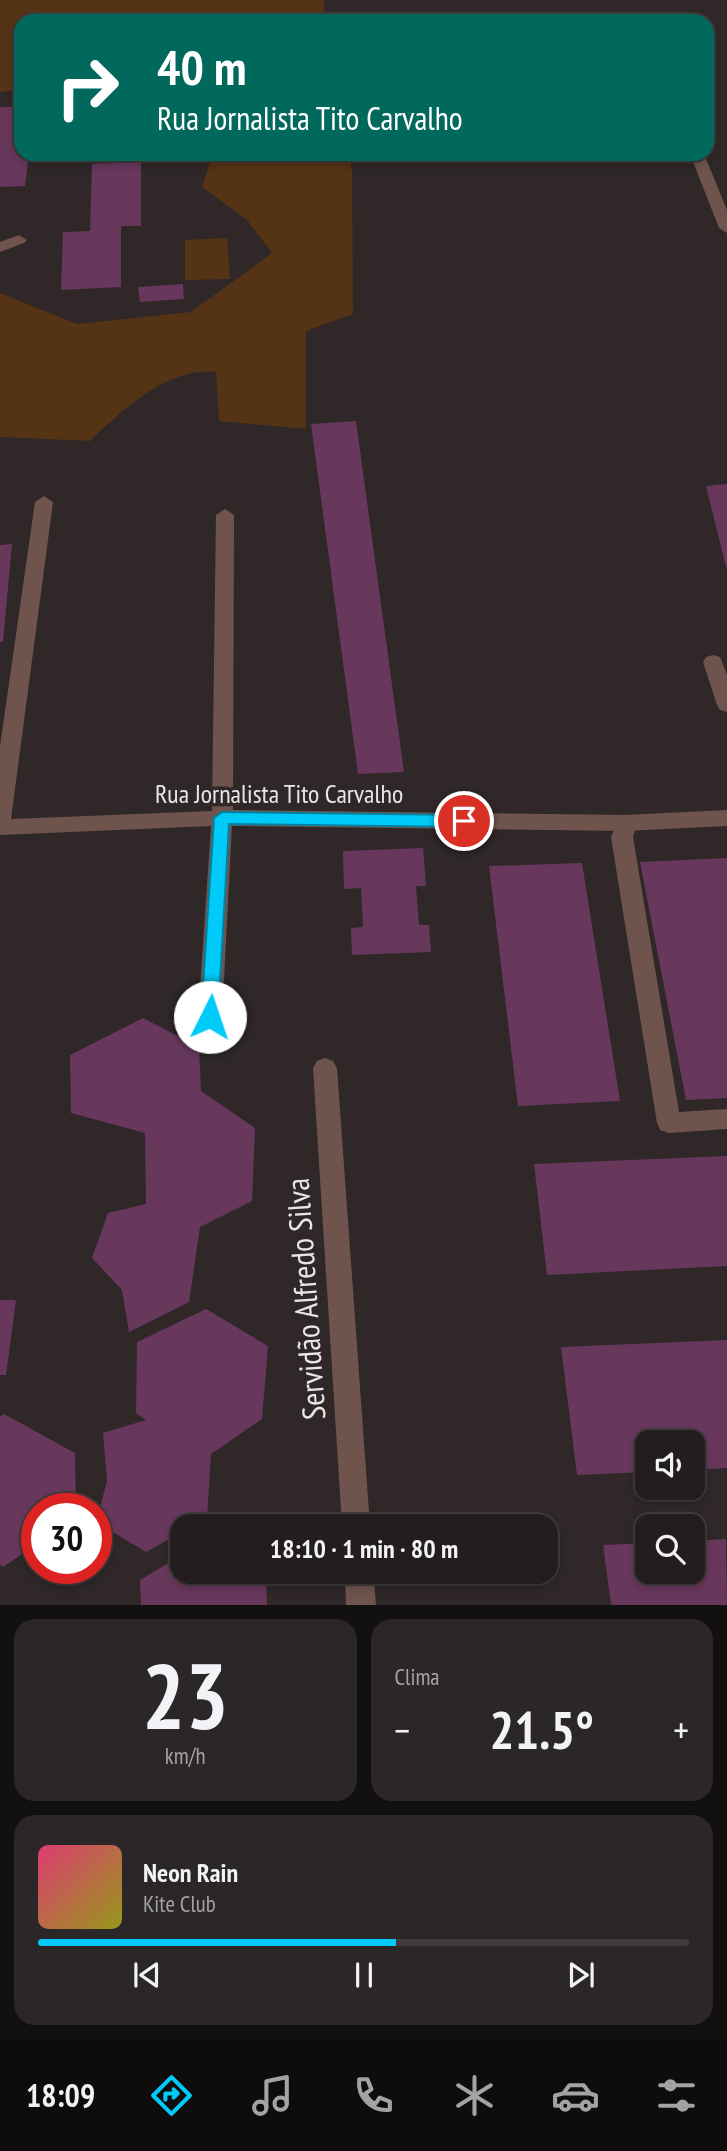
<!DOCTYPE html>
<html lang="pt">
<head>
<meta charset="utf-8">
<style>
  body { margin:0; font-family:"PT Sans Narrow",sans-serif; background:#2b2627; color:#f1f3f6; height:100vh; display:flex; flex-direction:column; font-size:26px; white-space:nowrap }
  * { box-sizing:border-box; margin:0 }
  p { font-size:23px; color:#a3a2a4 }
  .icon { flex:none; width:38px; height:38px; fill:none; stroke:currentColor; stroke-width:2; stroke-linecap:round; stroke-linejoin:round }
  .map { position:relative; height:1605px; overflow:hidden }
  .side { display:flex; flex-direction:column; gap:14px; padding:14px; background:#131010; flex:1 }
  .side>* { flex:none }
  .top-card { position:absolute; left:14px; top:14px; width:700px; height:147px; border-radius:21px; box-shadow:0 4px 10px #0003,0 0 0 2px #403b3c; background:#00695c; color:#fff; overflow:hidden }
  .buttons { position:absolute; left:635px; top:1430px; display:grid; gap:14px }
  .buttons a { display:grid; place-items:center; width:70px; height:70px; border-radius:14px; background:#231d1e; box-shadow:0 4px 10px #0003,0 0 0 2px #403b3c; font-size:35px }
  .speed { position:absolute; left:21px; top:1493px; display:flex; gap:14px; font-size:35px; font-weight:700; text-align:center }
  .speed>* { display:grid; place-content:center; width:91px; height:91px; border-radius:50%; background:#231d1e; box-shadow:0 4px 10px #0003,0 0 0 2px #403b3c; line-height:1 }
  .speed .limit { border:10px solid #d22; background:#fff; color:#111 }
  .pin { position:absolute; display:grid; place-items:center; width:60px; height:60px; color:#fff; margin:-30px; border:4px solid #fff; border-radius:50%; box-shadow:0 2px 7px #0007 }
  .me { position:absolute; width:77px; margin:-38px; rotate:4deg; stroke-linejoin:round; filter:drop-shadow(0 0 5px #0008) }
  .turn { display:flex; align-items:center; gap:24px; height:147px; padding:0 28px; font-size:32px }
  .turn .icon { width:91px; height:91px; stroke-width:2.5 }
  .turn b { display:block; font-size:49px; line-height:60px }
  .big { font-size:52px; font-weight:800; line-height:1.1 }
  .side .widget { flex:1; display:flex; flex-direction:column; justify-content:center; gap:10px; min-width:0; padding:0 24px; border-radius:21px; background:#2b2627 }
  .side .dial { align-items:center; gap:0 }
  .dial b { font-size:91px; line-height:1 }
  .song { display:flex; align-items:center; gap:21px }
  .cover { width:84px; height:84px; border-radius:10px; background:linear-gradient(135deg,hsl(340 70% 55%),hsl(60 70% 35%)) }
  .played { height:7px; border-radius:4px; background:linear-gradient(90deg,#00cbf8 55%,#403b3c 55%) }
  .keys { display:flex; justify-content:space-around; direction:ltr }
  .heat { display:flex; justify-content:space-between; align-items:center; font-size:38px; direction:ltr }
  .side .tiles { flex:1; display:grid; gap:14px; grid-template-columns:1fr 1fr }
  .widget:last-child { grid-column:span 2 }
  .trip { position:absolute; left:170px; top:1514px; width:388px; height:70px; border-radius:21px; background:#231d1e; box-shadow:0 4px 10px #0003,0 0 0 2px #403b3c; font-weight:800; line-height:70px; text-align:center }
  .dock { display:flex; height:112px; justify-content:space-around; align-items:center; background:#0e0c0c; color:#a3a2a4 }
  .dock .icon { width:49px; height:49px }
  .dock .active { color:#00cbf8 }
  .dock b { font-size:32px; color:#f1f3f6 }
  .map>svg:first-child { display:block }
  .green { fill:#543415 }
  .building { fill:#67385c }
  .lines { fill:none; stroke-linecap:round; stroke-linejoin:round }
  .lane { fill:#6f544d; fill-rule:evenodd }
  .street { fill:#6f544d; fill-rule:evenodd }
  .route { fill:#00cbf8; stroke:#0084a1; stroke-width:2 }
  .labels { text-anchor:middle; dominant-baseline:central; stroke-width:7; stroke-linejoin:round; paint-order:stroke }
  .street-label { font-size:26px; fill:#ebe5e6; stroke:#2f2728 }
  .near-street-label { font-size:32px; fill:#ebe5e6; stroke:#2f2728 }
</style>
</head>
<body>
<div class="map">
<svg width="727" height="1605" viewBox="0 0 727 1605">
  <rect width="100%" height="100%" fill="#2f2728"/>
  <!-- green -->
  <path class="green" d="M0,0H324L325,21H21V90L0,92Z
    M213,154H349L352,173L353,314L306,331V429L219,421L216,372C167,367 123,410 90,441L0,437V293L77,324L191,312L272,253L247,220L202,187Z
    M227,238L230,279L185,280V240Z"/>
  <!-- building -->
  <path class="building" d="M0,107H21V154H29L25,186L0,187Z
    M141,162V226H121V287L61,290L63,232L90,231L92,164Z
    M183,284L184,299L140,302L138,287Z
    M356,421L404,772L358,774L311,424Z
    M727,484V567H726L706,486Z
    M12,544L3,642H0V545Z
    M423,848L426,886H416L419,925H429L431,952L352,955L351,928L363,927L361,888L344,889L343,851Z
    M727,858V1098L686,1100L640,862Z
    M582,863L620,1101L518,1106L489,866Z
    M143,1018L199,1047L201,1091L255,1128L252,1201L200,1227L189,1302L129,1332L122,1290L92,1258L108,1213L146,1204L145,1133L71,1113L70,1055Z
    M727,1156V1266L547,1275L534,1164Z
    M0,1300H16L6,1375H0Z
    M206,1309L268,1346L262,1419L211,1454L207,1518L193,1526H182V1532L146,1552L96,1522L107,1481L103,1433L146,1420L136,1413L137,1342Z
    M727,1340V1468L693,1470V1442H648V1472L577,1475L561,1347Z
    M4,1414L75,1453L76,1508H37V1544L3,1567L0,1565V1417Z
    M726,1539L727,1605H611L603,1545L648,1543V1572H693V1541Z
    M182,1555V1572H253L266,1579L267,1605H141L140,1580Z"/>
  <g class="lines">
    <!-- lane -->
    <path class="lane" d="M19,235L27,240L24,243L0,252V242Z
      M713,655L720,657L727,675V712L720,710L717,705L703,662L706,657Z
      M626,815L633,817L637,823L633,837L679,1112L727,1109V1129L669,1133L660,1130L657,1123L611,837L619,817Z"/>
    <!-- street -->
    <path class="street" d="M690,154H704L727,210V233L719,228Z
      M44,496L53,502L11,819L212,811L216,515L225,509L234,515L233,810L626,815L727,810V826L626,831L232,826L222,1017L218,1024L210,1026L202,1024L198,1017L211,826L0,835V746L35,502Z
      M325,1058L333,1061L337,1068L370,1526H342L313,1068L317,1061Z
      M345,1572H373L376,1605H346Z"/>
  </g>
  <!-- route -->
  <path class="route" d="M222,812L464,815L472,821L464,827L229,824L218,1017L216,1022H203L201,1017L214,818Z"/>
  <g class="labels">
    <!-- street labels -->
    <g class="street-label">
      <text x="279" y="793">Rua Jornalista Tito Carvalho</text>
    </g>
    <!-- near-street labels -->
    <g class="near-street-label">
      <text transform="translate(305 1299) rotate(-94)">Servidão Alfredo Silva</text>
    </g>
  </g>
</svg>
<div class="buttons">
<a><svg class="icon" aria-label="sound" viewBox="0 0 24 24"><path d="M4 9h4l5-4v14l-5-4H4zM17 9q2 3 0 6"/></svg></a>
<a><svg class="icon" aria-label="search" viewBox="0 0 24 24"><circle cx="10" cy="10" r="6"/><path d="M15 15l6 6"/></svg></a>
</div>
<div class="speed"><div class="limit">30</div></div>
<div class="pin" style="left:464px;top:821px;background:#d93025"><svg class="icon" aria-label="arrive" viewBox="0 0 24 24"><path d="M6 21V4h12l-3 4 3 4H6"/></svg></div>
<svg class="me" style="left:210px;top:1017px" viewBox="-20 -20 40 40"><circle r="19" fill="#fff"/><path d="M0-13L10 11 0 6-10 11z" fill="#00cbf8"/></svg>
<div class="trip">18:10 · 1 min · 80 m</div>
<div class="top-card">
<div class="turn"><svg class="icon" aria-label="right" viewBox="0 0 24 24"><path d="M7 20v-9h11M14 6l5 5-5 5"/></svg><div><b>40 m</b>Rua Jornalista Tito Carvalho</div></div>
</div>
</div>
<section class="side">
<div class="tiles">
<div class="widget dial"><b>23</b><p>km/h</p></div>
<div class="widget"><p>Clima</p>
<div class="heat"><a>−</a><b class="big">21.5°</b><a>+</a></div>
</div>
<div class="widget">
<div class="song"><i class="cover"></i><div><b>Neon Rain</b><p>Kite Club</p></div></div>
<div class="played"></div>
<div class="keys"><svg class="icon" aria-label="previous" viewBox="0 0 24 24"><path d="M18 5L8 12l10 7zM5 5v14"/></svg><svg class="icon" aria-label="pause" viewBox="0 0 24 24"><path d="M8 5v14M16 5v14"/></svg><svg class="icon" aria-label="next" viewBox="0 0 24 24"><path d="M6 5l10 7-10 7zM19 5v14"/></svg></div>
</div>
</div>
</section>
<nav class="dock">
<b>18:09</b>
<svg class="icon active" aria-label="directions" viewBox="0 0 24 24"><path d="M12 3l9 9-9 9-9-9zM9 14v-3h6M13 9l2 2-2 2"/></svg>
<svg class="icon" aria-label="music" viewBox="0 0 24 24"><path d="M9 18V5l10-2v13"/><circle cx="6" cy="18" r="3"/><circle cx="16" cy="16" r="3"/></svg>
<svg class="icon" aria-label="phone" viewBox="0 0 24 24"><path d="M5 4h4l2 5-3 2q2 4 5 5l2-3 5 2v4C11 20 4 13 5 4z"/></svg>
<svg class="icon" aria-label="climate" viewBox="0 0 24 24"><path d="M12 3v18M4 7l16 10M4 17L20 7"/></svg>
<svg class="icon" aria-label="car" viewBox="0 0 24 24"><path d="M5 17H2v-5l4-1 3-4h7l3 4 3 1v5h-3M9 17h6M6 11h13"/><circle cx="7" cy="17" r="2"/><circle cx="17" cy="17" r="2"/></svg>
<svg class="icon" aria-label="filters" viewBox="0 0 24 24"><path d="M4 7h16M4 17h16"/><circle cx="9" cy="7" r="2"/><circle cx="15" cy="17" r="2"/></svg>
</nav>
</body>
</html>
